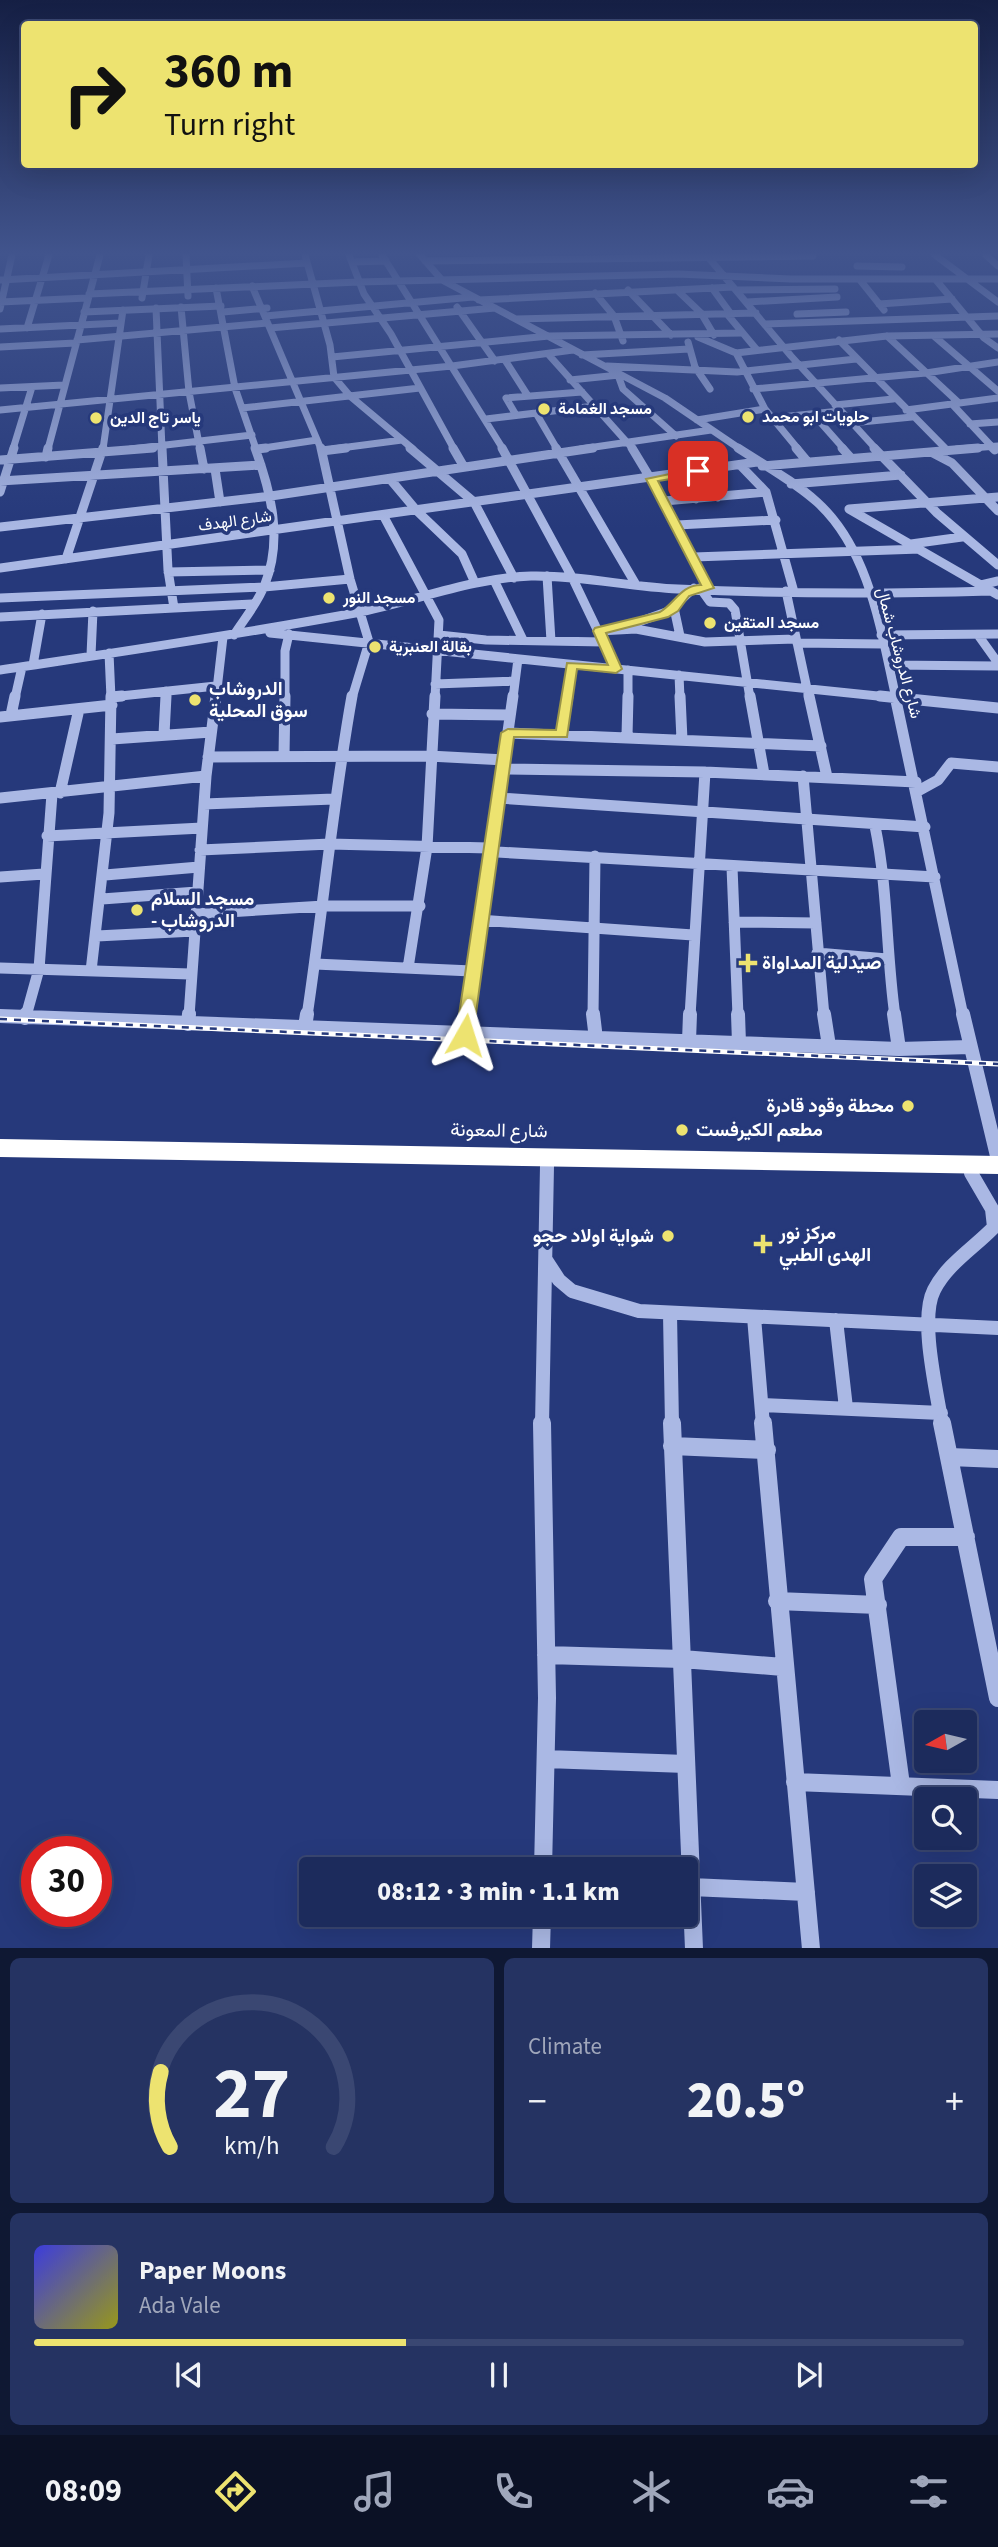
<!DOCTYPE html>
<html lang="en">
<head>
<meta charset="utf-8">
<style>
  body { margin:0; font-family:"Source Sans 3",Vazirmatn,sans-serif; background:#253362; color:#f1f3f6; height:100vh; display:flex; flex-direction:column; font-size:26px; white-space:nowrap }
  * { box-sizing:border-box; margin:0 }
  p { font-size:23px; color:#a0a7bb }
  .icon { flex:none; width:38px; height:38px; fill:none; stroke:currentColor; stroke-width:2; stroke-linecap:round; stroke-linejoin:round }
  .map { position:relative; height:1948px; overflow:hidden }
  .details { display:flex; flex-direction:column; gap:10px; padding:10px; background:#0f1833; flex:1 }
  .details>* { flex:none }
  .top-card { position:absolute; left:21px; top:21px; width:957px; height:147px; border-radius:7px; box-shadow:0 7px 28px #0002,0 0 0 2px #3a4772; background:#ede370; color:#111; overflow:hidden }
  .needle { width:46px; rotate:262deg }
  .fabs { position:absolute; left:914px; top:1710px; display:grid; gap:14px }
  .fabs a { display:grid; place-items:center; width:63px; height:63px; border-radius:7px; background:#1c2b5c; box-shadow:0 7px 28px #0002,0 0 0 2px #3a4772; font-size:35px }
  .speed { position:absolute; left:21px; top:1836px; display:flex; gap:14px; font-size:35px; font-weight:700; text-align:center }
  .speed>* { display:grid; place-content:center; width:91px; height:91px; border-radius:50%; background:#1c2b5c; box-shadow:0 7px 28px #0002,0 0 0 2px #3a4772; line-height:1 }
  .speed .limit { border:10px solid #d22; background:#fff; color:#111 }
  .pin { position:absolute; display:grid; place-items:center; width:60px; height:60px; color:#fff; margin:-30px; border-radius:14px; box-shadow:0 4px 10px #0006 }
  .me { position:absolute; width:77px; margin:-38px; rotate:6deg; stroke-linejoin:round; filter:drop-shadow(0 0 5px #0008) }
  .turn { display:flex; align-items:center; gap:24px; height:147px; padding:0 28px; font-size:32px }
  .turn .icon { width:91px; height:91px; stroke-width:2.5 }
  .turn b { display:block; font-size:49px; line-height:60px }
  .big { font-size:52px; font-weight:800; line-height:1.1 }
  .details .widget { flex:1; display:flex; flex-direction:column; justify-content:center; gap:10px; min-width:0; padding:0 24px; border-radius:10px; background:#253362 }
  .details .dial { align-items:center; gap:0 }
  .dial svg { height:182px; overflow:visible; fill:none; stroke:#3a4772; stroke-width:7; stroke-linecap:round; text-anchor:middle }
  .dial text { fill:#f1f3f6; stroke:none }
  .song { display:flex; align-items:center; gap:21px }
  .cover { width:84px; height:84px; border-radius:10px; background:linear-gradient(135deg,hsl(240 70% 55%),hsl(60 70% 35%)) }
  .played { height:7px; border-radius:4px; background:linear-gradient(90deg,#ede370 40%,#3a4772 40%) }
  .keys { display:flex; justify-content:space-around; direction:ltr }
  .heat { display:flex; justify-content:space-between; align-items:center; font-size:38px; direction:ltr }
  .details .tiles { flex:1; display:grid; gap:10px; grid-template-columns:1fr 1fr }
  .widget:last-child { grid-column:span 2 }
  .trip { position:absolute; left:299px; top:1857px; width:399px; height:70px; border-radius:7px; background:#1c2b5c; box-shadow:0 7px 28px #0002,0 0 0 2px #3a4772; font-weight:800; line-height:70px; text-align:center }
  .tabs { display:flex; height:112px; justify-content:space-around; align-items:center; background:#0b1125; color:#a0a7bb }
  .tabs .icon { width:49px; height:49px }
  .tabs .selected { color:#ede370 }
  .tabs b { font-size:32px; color:#f1f3f6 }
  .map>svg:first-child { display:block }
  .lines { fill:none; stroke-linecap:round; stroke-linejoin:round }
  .minor-far4 { stroke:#aab8e4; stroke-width:7 }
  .minor-far3 { stroke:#aab8e4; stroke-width:9 }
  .minor-far2 { stroke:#aab8e4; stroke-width:11 }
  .minor-far1 { stroke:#aab8e4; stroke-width:14 }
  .minor { stroke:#aab8e4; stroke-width:18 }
  .highway { fill:#fff; fill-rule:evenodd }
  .rail-casing { stroke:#fff; stroke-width:5 }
  .rail { stroke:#26397b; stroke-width:2.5; stroke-dasharray:7; stroke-linecap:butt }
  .route { fill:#ede370; stroke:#9a9449; stroke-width:2 }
  .poi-dot { fill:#ede370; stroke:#26397b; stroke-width:2.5 }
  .labels { text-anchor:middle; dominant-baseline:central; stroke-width:7; stroke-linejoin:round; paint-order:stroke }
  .far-poi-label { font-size:16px; font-weight:bold; fill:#fff; stroke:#26397b; text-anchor:start }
  .far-street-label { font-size:16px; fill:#fff; stroke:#26397b }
  .poi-label { font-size:19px; font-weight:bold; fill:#fff; stroke:#26397b; text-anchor:start }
  .street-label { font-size:19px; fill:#fff; stroke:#26397b }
</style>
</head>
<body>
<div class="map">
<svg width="998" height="1949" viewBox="0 0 998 1949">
  <rect width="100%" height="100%" fill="#26397b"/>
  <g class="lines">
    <!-- minor-far4 -->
    <path class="minor-far4" d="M186,255L188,296
      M305,255L330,345L334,377L350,396L413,449
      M349,255L364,294L391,334L454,449
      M382,255L503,449
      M420,255L442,280L665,398L740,449
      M935,255L998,302
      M986,255L998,266
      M708,257L791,356L876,449
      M425,261L813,256
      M352,262L386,261
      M857,266L902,267
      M0,280L307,263
      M860,280L884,310
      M936,280L984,338L998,348
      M252,286L321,449
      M216,288L235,388L256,449
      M712,288L731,314
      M628,290L671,335
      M677,290L701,313L714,335
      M736,290L835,289
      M595,293L614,316L623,341
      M89,294L358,282L678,274L791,279H998
      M142,298L149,255
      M479,300L733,287
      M0,302L87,298
      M747,302L837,297
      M879,304L952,299
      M181,307L189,392L200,449
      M457,307L495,361
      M156,308L162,449
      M0,309L12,255
      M84,312L221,306
      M223,312L267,308
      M727,314L757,350
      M797,314L846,312
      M265,316L473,297
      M516,319L756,313
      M765,324L998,316
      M27,328L49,255
      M270,328L495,308
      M0,329L120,323
      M887,336L959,403
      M934,336L998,391
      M698,337L736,353L887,336L998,334
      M77,340L267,323
      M839,340L946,449
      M688,342L695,367L710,389
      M0,347L75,343
      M736,353L765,409L798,449
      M548,354L633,449
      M582,355L689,349
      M332,357L549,336L741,333
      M505,360L528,396
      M607,366L737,372L856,359
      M618,375L623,389L676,436
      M570,380L619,375
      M0,388L64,385
      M753,389L926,373L998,362
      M952,404L994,449
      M835,405L893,399
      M242,408L420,388
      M0,410L452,366L573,350
      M906,410L998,398
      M536,413L557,449
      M813,414L844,449
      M516,415L506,398L582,392
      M771,418L840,411
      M486,419L595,406
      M697,420L765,409
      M851,423L912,417
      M970,424L998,422
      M13,449L32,387
      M48,449L100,255
      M103,449L123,310
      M131,449L252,435
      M257,449L317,440
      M333,449L402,440
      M581,449L711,430
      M957,449L998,446"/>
    <!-- minor-far3 -->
    <path class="minor-far3" d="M162,448L168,570L174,608
      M200,448L204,469
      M321,448L350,579L369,642L352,698
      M410,448L474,502L514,578
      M453,448L464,467
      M502,448L572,577L616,669
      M556,448L635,583
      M632,448L664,501L708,588
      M738,448C764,465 794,481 817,502C870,550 881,632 896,698
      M796,448L806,460
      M842,448L850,457
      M874,448L937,513L998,565
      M993,448L995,450
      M257,449L266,448
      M322,451L346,448
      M931,452L952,463L998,511
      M46,457L48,448
      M0,460L153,448
      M740,465L766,492L794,592
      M762,466L978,448
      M215,469L220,502
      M698,471L718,497
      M681,474L696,499
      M390,479L416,510L462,554L475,583
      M0,481L261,465
      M791,484L901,475
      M0,492L14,448
      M664,501L766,492
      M849,509L998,595
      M849,509L998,497
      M383,515L439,620L435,698
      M677,525L776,520
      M0,527L271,496L593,448
      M911,544L962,537
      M694,557L920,549
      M66,559L103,448
      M0,568L757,462
      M168,572L270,570
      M547,576L551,641
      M494,580L523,640
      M981,585L998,581
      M700,588L710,602L729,603L735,610L750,698
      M786,591L809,698
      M0,598L264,587L350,579
      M674,608L680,636
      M0,617L252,604
      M630,625L669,611L694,588
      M599,631L636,629L705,642L796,639
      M270,633L897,698
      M234,635C244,619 258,603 265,584C283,539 271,492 255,448
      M439,635L486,640L604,642
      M881,635L998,634
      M978,635L998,663
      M797,643L883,644
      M109,653L111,698
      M91,655L93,611
      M33,665L42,614
      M889,665L998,666
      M0,670C119,652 237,635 355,613C413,602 471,578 531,576C580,575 629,587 678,589C782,594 886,594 990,591
      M679,675L680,698
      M435,684L514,681
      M111,697L216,686
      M15,698L22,667
      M166,698V691
      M216,698L223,637
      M285,698V651L289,634
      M513,698L518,659
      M567,698L572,665
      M628,698V670"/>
    <!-- minor-far2 -->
    <path class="minor-far2" d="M680,696L682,740
      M750,696L764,774
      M809,696L827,777
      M880,696L998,708
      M895,696L963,1016
      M111,697L122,696
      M432,714L509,715
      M11,715L15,696
      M0,717L112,705
      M508,733L821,746
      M164,734L166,696
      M562,734L568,696
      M627,736L628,696
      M112,739L211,732
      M284,756L285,696
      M208,757L429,756L505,760
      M504,769L705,772L916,782
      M803,776L824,1016
      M918,791L938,780L951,763L998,767
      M60,793L79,709
      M0,798L206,776
      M499,798L925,827
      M204,804L334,799
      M875,826C888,889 886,952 895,1016
      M47,836L202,828
      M200,850L330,844L489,848L497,852L935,877
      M732,867L738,1016
      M105,875L199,867
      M0,877L44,874
      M102,899L197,892
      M195,914L324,906H420
      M479,920L693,935
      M734,922L816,923
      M97,936L194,931
      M817,953L887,959
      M315,964L472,971
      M0,968L190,974
      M408,968L427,847L435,696
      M91,971L109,813L111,696
      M26,1016L39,969L52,794
      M189,1016L206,776L216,696
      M307,1016C323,909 333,802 352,696
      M468,1016L513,696
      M593,1016L595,856
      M690,1016L705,772"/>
    <!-- minor-far1 -->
    <path class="minor-far1" d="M593,1014L596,1039
      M738,1014L739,1043
      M824,1014L829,1046
      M894,1014L899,1049
      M963,1014L998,1160
      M0,1016L899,1049L970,1047
      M25,1018L26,1014
      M188,1024L189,1014
      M305,1027L307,1014
      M465,1035L468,1014
      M689,1041L690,1014
      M546,1260L559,1280L572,1291L639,1311L998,1328
      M670,1314L672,1425
      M754,1317L763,1425
      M836,1320L846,1408
      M762,1405L941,1413
      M542,1425L547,1166
      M942,1425C937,1392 919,1319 934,1290C947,1264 975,1247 994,1227L992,1209L971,1173"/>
    <!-- minor -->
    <path class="minor" d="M542,1423L547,1698L543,1869
      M672,1423L694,1949
      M763,1423L811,1949
      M942,1423L998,1698
      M672,1446L767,1450
      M950,1457L998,1459
      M777,1601L878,1605
      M546,1655L682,1659L783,1667
      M546,1759L686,1764
      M795,1782L998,1790
      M901,1785L873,1579L901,1537H966
      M691,1887L806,1892
      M541,1949L542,1914"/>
    <!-- highway -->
    <path class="highway" d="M0,1139L998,1156V1174L0,1157Z"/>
    <defs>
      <path id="rail" d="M0,1019L998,1064"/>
    </defs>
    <!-- rail casing -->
    <use href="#rail" class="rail-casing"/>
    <!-- rail -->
    <use href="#rail" class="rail"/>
  </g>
  <!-- sky -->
  <linearGradient id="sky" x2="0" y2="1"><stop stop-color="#151f44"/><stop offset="0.48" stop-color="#41548d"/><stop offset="1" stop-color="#41548d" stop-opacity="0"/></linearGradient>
  <rect width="998" height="528" fill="url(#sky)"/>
  <!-- route -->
  <path class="route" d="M698,468L703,471L702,474L658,481L714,588L689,596L678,611L668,617L606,633L622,669L616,673L577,669L567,737H514L473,1035L471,1039H459L456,1035L501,733L508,729L556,730L567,663L608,665L593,631L595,628L660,612C675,603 681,585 701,585L646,479Z"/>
  <!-- markers -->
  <g class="poi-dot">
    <circle cx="544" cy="409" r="7"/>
    <circle cx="748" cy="417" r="7"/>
    <circle cx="96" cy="418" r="7"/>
    <circle cx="329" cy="598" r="7"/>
    <circle cx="710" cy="623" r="7"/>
    <circle cx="375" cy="647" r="7"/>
    <circle cx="195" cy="700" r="7"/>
    <circle cx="137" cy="910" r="7"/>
    <path d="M744.5 952.5h7v7h7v7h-7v7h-7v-7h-7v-7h7z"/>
    <circle cx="908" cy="1106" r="7"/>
    <circle cx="682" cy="1130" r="7"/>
    <circle cx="668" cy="1236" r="7"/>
    <path d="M759.5 1233.5h7v7h7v7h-7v7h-7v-7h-7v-7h7z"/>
  </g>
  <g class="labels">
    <!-- far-poi labels -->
    <g class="far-poi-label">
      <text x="558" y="409">مسجد الغمامة</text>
      <text x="762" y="417">حلويات ابو محمد</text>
      <text x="110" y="418">ياسر تاج الدين</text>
      <text x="343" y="598">مسجد النور</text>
      <text x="724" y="623">مسجد المتقين</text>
      <text x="389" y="647">بقالة العنبرية</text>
    </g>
    <!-- far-street labels -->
    <g class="far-street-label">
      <text transform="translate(235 521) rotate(-8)">شارع الهدف</text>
      <text transform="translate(899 653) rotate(75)">شارع الدروشاب شمال</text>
    </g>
    <!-- poi labels -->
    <g class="poi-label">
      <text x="209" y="689">الدروشاب<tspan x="209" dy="22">سوق المحلية</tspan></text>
      <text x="151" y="899">مسجد السلام<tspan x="151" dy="22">- الدروشاب</tspan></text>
      <text x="762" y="963">صيدلية المداواة</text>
      <text x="894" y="1106" text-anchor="end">محطة وقود قادرة</text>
      <text x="696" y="1130">مطعم الكيرفست</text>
      <text x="779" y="1233">مركز نور<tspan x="779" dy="22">الهدى الطبي</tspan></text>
      <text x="654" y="1236" text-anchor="end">شواية اولاد حجو</text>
    </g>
    <!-- street labels -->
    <g class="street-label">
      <text transform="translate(499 1131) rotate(1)">شارع المعونة</text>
    </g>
  </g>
</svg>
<div class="fabs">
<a><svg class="needle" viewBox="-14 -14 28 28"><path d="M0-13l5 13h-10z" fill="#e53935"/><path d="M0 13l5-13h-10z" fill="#a0a7bb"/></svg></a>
<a><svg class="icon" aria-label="search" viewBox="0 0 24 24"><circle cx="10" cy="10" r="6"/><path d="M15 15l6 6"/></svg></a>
<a><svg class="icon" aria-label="layers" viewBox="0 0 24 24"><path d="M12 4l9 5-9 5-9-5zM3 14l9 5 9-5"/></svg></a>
</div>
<div class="speed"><div class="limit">30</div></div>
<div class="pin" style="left:698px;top:471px;background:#d93025"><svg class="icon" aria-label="arrive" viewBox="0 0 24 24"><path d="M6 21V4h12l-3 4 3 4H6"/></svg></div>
<svg class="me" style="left:465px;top:1035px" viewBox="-20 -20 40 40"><path d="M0-17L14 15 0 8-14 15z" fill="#ede370" stroke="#fff" stroke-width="4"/></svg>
<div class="trip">08:12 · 3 min · 1.1 km</div>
<div class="top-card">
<div class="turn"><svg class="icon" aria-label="right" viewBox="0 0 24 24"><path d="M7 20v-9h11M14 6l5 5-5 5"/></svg><div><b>360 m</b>Turn right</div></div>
</div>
</div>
<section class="details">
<div class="tiles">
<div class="widget dial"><svg viewBox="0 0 100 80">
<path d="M14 69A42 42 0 1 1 86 69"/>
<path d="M14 69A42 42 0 0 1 10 36" stroke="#ede370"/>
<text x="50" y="56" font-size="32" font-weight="700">27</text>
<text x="50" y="72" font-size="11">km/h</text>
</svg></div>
<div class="widget"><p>Climate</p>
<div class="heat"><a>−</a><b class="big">20.5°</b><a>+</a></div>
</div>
<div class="widget">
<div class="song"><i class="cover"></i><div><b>Paper Moons</b><p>Ada Vale</p></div></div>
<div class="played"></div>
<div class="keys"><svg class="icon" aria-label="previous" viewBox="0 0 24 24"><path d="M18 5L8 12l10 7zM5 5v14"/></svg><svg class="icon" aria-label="pause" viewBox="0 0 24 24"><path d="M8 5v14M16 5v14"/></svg><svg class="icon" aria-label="next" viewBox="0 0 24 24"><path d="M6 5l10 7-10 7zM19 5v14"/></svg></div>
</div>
</div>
</section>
<nav class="tabs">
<b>08:09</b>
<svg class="icon selected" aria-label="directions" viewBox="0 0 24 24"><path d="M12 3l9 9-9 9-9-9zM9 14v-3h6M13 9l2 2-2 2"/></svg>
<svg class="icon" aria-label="music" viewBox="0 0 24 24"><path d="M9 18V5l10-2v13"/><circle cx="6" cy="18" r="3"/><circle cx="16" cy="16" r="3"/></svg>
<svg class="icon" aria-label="phone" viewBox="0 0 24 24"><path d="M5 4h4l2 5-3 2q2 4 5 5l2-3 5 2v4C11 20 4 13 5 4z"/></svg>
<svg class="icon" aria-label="climate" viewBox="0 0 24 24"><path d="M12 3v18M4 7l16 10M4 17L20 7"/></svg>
<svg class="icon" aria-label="car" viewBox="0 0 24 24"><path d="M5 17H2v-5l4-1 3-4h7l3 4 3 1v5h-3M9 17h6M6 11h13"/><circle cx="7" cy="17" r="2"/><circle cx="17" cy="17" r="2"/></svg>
<svg class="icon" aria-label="filters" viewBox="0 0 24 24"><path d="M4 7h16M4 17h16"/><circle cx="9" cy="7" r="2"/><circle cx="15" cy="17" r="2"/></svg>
</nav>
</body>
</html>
